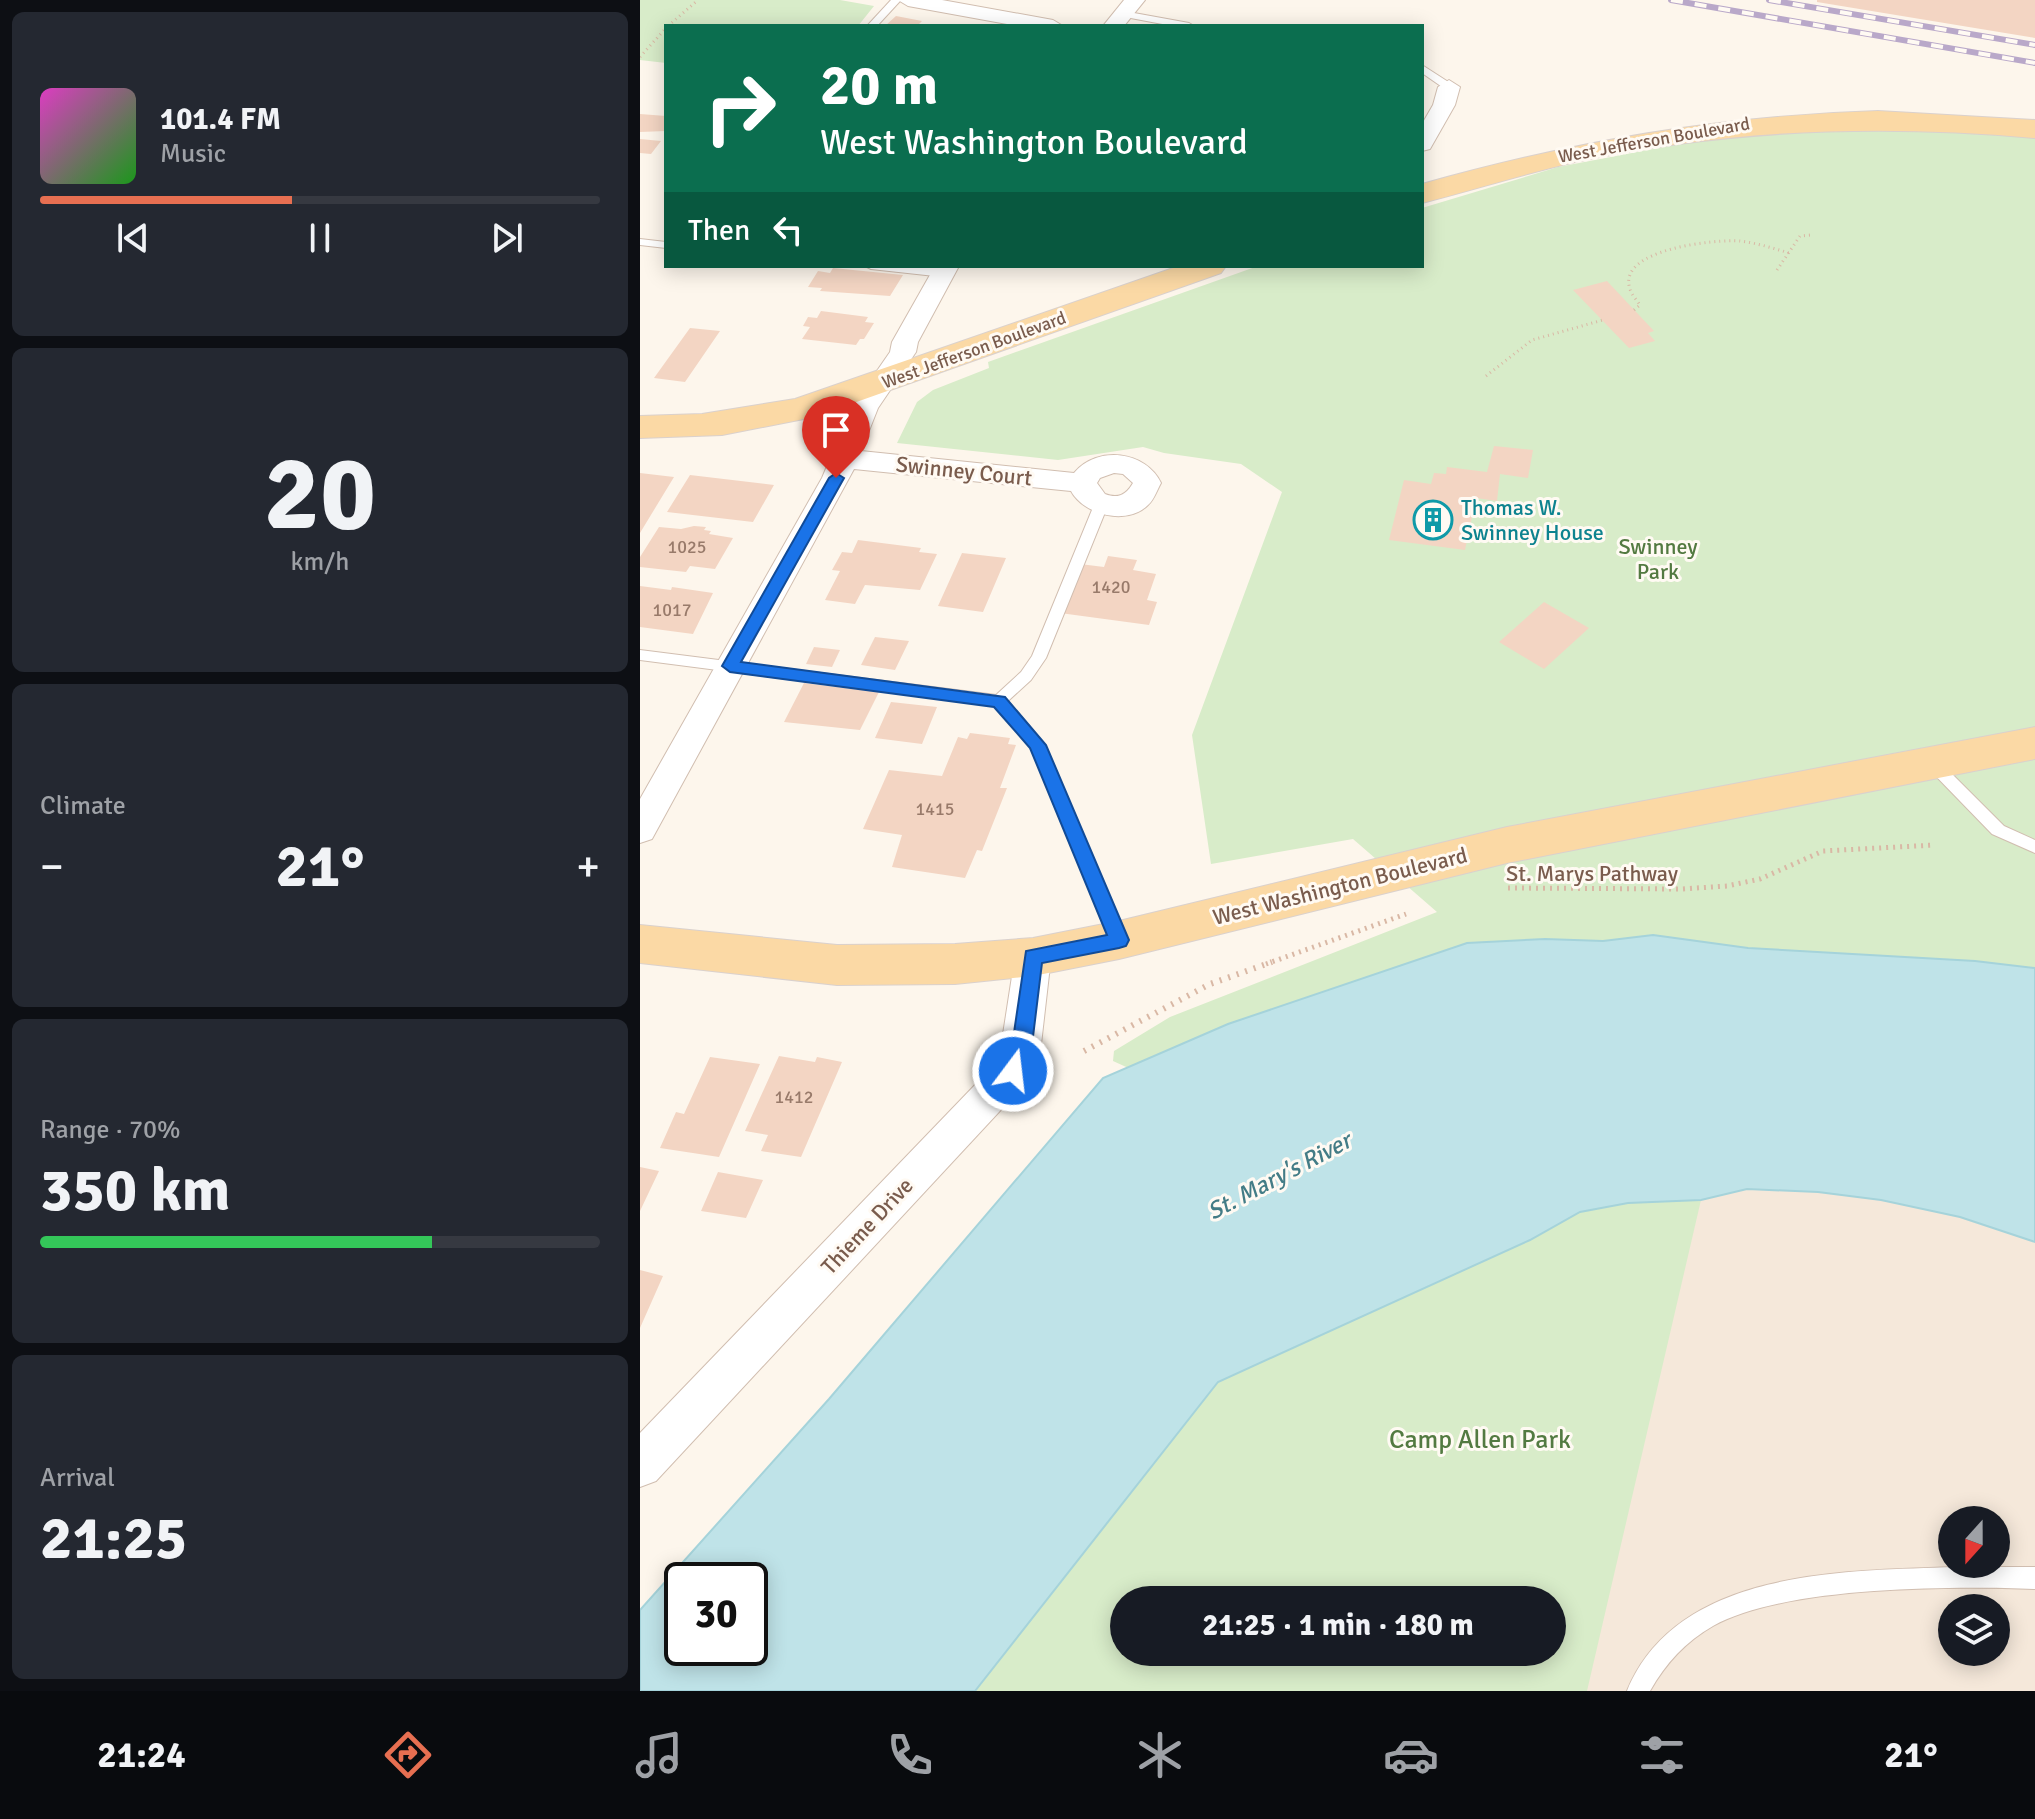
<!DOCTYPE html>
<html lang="en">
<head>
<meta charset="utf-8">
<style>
  body { margin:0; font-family:Signika,sans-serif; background:#242831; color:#f1f3f6; height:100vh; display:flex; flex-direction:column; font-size:30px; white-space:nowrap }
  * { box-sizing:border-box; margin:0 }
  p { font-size:26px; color:#9ea1a6 }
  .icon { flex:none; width:44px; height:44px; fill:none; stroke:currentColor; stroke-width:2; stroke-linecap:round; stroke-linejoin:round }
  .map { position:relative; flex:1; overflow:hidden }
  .side { display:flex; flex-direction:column; gap:12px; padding:12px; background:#0d0f14; width:640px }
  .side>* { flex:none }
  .banner { position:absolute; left:24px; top:24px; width:760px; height:244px; border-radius:0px; box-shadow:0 4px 20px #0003; background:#0b6e4f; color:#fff; overflow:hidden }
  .needle { width:52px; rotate:201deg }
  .fabs { position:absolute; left:1298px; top:1506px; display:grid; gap:16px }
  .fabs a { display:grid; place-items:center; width:72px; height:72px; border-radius:50%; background:#171b24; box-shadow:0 4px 20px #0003; font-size:40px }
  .speed { position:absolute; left:24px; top:1562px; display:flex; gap:16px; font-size:40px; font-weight:700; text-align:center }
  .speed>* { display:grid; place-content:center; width:104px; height:104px; border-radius:50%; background:#171b24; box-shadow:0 4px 20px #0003; line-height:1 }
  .speed .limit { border:4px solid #111; border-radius:12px; background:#fff; color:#111 }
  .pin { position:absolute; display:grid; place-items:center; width:68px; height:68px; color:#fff; margin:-82px -34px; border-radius:50% 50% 50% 0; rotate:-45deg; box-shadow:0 0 8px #0007 }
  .pin .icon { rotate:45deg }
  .me { position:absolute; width:88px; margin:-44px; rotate:15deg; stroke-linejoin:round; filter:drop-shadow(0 0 6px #0008) }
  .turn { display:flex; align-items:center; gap:28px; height:168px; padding:0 24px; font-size:36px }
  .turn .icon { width:104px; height:104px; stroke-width:2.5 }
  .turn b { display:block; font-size:56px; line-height:68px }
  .then { display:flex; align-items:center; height:76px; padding:0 24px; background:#0003; gap:16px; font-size:30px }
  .big { font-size:60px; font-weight:800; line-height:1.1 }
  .side .widget { flex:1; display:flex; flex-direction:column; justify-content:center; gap:12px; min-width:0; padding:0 28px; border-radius:12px; background:#242831 }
  .side .dial { align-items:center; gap:0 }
  .dial b { font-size:104px; line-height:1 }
  .song { display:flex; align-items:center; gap:24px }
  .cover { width:96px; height:96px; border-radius:12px; background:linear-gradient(135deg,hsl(310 70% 55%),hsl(120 70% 35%)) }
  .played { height:8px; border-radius:4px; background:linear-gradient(90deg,#e76f51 45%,#363941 45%) }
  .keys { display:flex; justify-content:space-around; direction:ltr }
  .heat { display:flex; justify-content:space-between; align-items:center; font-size:44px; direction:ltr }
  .charge { height:12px; border-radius:6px; background:linear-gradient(90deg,#34c759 70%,#363941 0) }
  .trip { position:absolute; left:470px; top:1586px; width:456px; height:80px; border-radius:40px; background:#171b24; box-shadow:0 4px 20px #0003; font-weight:800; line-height:80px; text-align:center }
  .menu { display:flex; height:128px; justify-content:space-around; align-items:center; background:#090b0e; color:#9ea1a6 }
  .menu .icon { width:56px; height:56px }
  .menu .current { color:#e76f51 }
  .menu b { font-size:36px; color:#f1f3f6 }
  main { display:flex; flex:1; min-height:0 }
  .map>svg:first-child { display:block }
  .residential { fill:#f5e8da; fill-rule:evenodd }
  .green { fill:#d8ecc9; fill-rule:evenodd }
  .water { fill:#bfe3e8; stroke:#a5d3da; stroke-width:2; fill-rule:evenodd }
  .building { fill:#f3d5c3 }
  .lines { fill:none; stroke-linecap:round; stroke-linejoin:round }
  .service-casing { stroke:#d1beb0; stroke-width:2 }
  .minor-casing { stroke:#d1beb0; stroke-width:2 }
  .primary-casing { stroke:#dad1cd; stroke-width:2 }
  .path-far2 { stroke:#d9b8a5; stroke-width:3; stroke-dasharray:1 4; stroke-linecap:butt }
  .path-far1 { stroke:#d9b8a5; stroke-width:5; stroke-dasharray:2 5; stroke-linecap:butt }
  .path { stroke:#d9b8a5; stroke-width:6; stroke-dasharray:2 7; stroke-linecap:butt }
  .service { fill:#fff; fill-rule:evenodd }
  .minor { fill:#fff; fill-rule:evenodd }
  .primary { fill:#fbd9a5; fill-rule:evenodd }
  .rail-casing { stroke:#b9a8c9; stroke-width:6 }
  .rail { stroke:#fffaf3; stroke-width:4; stroke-dasharray:12; stroke-linecap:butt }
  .route { fill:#1a73e8; stroke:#114b97; stroke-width:2 }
  .labels { text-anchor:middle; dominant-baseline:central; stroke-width:6; stroke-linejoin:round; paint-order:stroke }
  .far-street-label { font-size:18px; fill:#7a5c4d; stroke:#fffaf3 }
  .number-label { font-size:18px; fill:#987a6a }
  .street-label { font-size:22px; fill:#7a5c4d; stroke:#fffaf3 }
  .culture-label { font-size:22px; fill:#0d838f; stroke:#fffaf3; text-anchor:start }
  .park-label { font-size:22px; fill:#537a41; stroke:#fffaf3 }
  .water-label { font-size:24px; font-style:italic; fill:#437c86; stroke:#fffaf3 }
  .near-park-label { font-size:26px; fill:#537a41; stroke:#fffaf3 }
</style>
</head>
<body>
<main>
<section class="side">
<div class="widget">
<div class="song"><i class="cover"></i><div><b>101.4 FM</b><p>Music</p></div></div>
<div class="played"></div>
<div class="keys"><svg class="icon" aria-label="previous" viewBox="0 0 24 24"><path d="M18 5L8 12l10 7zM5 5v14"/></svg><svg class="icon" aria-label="pause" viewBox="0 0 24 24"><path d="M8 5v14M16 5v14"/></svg><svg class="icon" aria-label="next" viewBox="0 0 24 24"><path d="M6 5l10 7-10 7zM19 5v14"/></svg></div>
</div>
<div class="widget dial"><b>20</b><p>km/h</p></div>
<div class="widget"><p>Climate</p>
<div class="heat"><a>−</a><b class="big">21°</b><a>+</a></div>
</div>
<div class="widget"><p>Range · 70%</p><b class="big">350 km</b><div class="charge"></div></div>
<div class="widget"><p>Arrival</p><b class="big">21:25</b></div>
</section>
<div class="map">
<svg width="1395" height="1691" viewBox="0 0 1395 1691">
  <rect width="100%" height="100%" fill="#fdf6ec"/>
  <!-- residential -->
  <path class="residential" d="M1395,1135V1691H122L502,1250ZM1312,1520H1356V1564H1312ZM484,1600H912V1652H484ZM1312,1608H1356V1652H1312Z"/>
  <!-- green -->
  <path class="green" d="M0,0H200L234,6L218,26H26V63L0,60Z
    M1173,130H1295L1395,138V1028L506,1076L473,1061L474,1051L530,1017L797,912L713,839L571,864L552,735L642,492L601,464L524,453L503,447L418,460L257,443L277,402L293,390L349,368L348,362L618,266H782V208L918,167L1066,139Z
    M1061,1200L947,1691H335L404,1595L578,1382L890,1240L940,1212L988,1203ZM484,1600H912V1652H484Z"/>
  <!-- water -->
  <path class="water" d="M1013,935L1108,948L1335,961L1395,968V1242L1320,1217L1241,1200L1178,1192L1107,1189L1061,1200L988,1203L940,1212L890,1240L578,1382L335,1691H0V1610L189,1399L463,1078L588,1024L827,943L905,939L963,941ZM42,1580H110V1648H42Z"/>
  <!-- building -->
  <path class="building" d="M1177,0H1395V38L1177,2Z
    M256,16L282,21L277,26H245Z
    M0,114L26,116V131L0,132Z
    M0,139L21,141L11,154L0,153Z
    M193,268L263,275L250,296L180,291L182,288L168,287L178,271L190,273Z
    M967,281L1014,331L1008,333L1015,341L989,348L933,290Z
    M181,311L228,317L225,322L234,323L224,339H220L216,345L162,339L170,327L163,326L168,317L177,318Z
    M50,328L80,331L45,382L14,378Z
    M854,446L893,450L888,478L860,474L857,501L836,498L825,550L749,540L764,480L791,484L794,473L806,474L807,467L847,472Z
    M0,473L34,477L0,533Z
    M50,475L134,485L113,522L27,512Z
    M54,526L66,527L64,530L71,531L69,534L93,538L75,569L50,566L46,572L0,567V557L19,527L41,529Z
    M218,540L281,548L279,552L297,554L280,590L225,585L215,604L185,600L200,571L192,570L202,552L212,553Z
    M322,553L366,558L343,612L298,606Z
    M468,556L497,560L493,570L516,574L507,600L517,602L509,625L420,613L440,564L464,567Z
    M0,586L31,590L32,587L73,593L53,634L0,627Z
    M904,602L949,628L904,669L859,642Z
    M235,637L269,641L255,670L221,665Z
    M174,647L200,650L192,667L166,664Z
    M164,683L239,692L220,730L144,722Z
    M251,702L297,707L282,744L235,738Z
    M330,733L370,738L368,744L376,745L360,788H367L342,851L337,850L325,878L252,867L262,835L223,829L249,770L302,776L318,737L327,739Z
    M139,1056L175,1062L177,1057L202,1062L161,1157L121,1151L128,1135L105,1131Z
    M70,1057L120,1064L79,1157L20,1148L36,1112L44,1114Z
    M0,1167L19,1171L0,1211Z
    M78,1172L123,1180L106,1218L61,1211Z
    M0,1270L23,1276L0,1328Z"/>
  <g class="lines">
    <defs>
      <path id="service" d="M251,0H261L237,26H227Z
        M483,11L549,23L554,26H533L480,16L478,14Z
        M782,65L813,85V89H805L782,73Z
        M0,239L26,242V248L0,245Z
        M225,266C247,266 293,262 310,273L304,277L231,269Z
        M461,501L468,505L406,658L391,680L368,701L405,745L487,940L485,945L479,947L473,945L471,940L391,748L355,706L0,660V650L356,695L381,672L392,656L454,505Z
        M1292,757L1297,759L1364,826L1395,840V853L1352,834L1287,767L1284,763L1287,759Z
        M1315,1567H1395V1589C1312,1586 1145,1586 1073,1626C1045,1642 1026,1663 1010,1691H987C1037,1569 1203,1571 1315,1567Z"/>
      <path id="minor" d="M258,0H302L413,20L423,26H378L268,6Z
        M484,0H505L484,26H463Z
        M809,80L820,87L815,105L790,149L782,151V124L793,105L798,87Z
        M295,266H319L278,342L276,352L238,408L221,451L434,473C457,445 506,451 521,483C517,490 514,500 508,505C487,526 444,515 431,491L214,469L12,839L0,843V799L182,478L212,407L250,352L252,342ZM474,473L483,474L493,483C486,495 478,499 465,494L457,483L460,478Z
        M393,942L406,946L411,957L400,1053L386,1083L16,1481L0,1487V1433L359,1060L375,957L380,946Z"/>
      <path id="primary" d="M1238,111L1395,120V138C1240,124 1088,129 935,162C883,174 833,190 782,203V184C936,141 1077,116 1238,111Z
        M539,266H586L581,273L174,417L82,435L0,438V416L62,414L155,399Z
        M1395,727V759L867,863L479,959L393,976L315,984L197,985L0,963V925L197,945L315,944L393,938L479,921L867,827Z"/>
    </defs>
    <!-- service casing -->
    <use href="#service" class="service-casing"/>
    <!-- minor casing -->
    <use href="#minor" class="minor-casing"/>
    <!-- primary casing -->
    <use href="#primary" class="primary-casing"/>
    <!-- path-far2 -->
    <path class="path-far2" d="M28,26L58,0
      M0,57L26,28
      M1137,270L1160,236L1171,235
      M994,310L1000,305C997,300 991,294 990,289C976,249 1076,239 1100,241C1116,243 1133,248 1149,253
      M846,376L892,340L963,320"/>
    <!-- path-far1 -->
    <path class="path-far1" d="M868,888L1042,889L1087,886L1120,879L1183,851L1295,845
      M626,964L766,914"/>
    <!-- path -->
    <path class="path" d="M444,1051L570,984L632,962"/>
    <!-- service -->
    <use href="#service" class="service"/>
    <!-- minor -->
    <use href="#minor" class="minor"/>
    <!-- primary -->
    <use href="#primary" class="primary"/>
    <defs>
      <path id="rail" d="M1031,0L1395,63
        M1129,0L1395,45"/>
    </defs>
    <!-- rail casing -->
    <use href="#rail" class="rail-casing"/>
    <!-- rail -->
    <use href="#rail" class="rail"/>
  </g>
  <!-- route -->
  <path class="route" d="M196,473L204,478L101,662L365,697L406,745L489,940L486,946L479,948L402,963L391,1053L380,1077L373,1080L365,1077L363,1071L371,1053L386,951L467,935L390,748L354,707L90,672L82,666L189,478Z"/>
  <!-- icons -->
  <defs>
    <symbol id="building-ring" viewBox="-11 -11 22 22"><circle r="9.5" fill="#fffaf3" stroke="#0f9aa8" stroke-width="1.5"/><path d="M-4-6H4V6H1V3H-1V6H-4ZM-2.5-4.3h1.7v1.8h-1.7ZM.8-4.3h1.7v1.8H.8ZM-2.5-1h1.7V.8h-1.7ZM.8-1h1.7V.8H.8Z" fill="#0f9aa8"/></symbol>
  </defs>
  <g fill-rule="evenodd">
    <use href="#building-ring" x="771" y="498" width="44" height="44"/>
  </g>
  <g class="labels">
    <!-- far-street labels -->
    <g class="far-street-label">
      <text transform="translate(1014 140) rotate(-10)">West Jefferson Boulevard</text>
      <text transform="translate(334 350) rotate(-20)">West Jefferson Boulevard</text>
    </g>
    <!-- number labels -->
    <g class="number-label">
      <text x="47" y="547">1025</text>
      <text x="471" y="587">1420</text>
      <text x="32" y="610">1017</text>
      <text x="295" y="809">1415</text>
      <text x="154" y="1097">1412</text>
    </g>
    <!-- street labels -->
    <g class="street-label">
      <text transform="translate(324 471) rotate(6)">Swinney Court</text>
      <text x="952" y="873">St. Marys Pathway</text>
      <text transform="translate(700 886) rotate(-14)">West Washington Boulevard</text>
      <text transform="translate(227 1226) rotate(-47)">Thieme Drive</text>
    </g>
    <!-- culture labels -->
    <g class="culture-label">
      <text x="821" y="507">Thomas W.<tspan x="821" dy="25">Swinney House</tspan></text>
    </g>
    <!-- park labels -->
    <g class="park-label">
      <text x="1018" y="546">Swinney<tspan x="1018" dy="25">Park</tspan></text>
    </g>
    <!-- water labels -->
    <g class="water-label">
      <text transform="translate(639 1176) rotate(-28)">St. Mary's River</text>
    </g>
    <!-- near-park labels -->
    <g class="near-park-label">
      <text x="840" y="1440">Camp Allen Park</text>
    </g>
  </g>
</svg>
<div class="fabs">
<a><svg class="needle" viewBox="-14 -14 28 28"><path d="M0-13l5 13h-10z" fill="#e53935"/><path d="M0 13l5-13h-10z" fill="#9ea1a6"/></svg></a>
<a><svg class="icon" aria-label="layers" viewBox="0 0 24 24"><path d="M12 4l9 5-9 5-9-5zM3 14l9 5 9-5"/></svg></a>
</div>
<div class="speed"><div class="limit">30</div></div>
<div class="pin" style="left:196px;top:478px;background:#d93025"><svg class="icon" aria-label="arrive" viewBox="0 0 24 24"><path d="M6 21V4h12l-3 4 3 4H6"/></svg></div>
<svg class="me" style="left:373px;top:1071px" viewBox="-20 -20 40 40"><circle r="17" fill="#1a73e8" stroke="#fff" stroke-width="3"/><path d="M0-11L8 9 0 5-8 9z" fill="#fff"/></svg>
<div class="trip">21:25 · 1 min · 180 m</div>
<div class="banner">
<div class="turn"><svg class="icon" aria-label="right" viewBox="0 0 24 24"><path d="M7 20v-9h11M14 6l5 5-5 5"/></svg><div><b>20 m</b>West Washington Boulevard</div></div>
<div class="then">Then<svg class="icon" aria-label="left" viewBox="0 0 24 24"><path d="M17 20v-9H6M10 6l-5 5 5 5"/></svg></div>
</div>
</div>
</main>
<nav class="menu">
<b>21:24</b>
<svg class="icon current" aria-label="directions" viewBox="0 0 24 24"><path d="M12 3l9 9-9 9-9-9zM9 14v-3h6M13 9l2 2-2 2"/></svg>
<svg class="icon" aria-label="music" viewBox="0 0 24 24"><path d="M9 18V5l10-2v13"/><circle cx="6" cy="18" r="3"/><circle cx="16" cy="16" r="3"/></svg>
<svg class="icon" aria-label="phone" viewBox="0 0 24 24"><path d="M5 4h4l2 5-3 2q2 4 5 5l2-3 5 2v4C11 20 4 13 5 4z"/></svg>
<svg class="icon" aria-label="climate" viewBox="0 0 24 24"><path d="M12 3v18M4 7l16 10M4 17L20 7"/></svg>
<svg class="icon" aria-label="car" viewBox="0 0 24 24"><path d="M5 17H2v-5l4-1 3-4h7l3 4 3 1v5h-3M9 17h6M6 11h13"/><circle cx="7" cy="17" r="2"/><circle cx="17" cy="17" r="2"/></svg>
<svg class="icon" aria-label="filters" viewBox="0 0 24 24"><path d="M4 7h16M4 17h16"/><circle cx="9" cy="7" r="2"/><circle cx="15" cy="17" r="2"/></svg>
<b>21°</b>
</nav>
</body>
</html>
